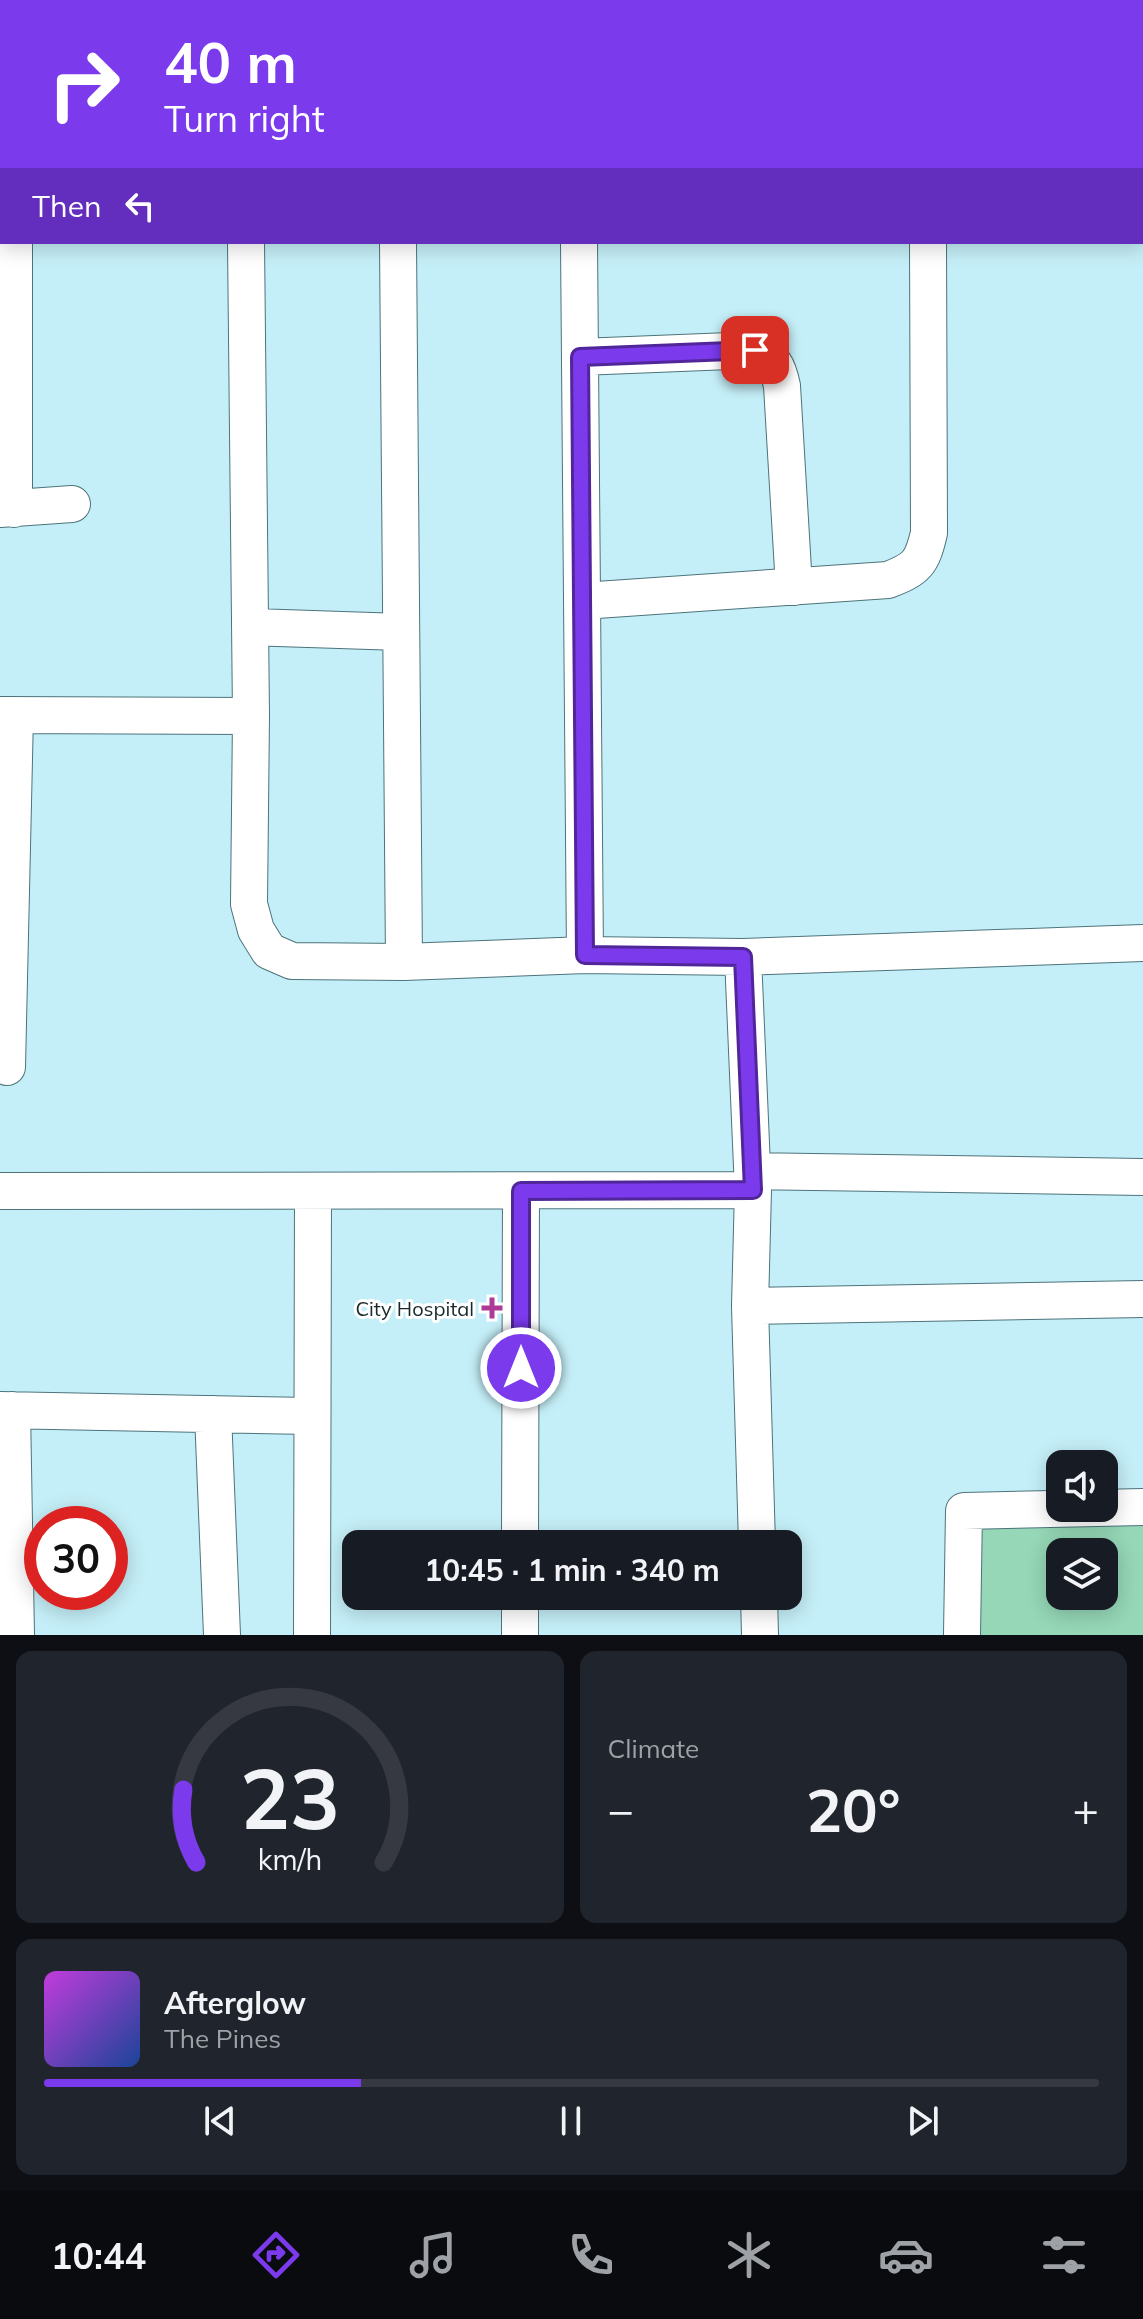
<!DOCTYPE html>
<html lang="en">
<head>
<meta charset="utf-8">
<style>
  body { margin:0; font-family:Mulish,sans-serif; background:#20242c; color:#f1f3f6; height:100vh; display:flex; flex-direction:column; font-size:30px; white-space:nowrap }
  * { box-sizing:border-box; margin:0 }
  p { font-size:26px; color:#9ea1a6 }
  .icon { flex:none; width:44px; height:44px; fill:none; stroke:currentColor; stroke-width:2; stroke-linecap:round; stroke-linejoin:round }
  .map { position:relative; height:1635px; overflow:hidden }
  .drawer { display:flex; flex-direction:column; gap:16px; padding:16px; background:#0d0f14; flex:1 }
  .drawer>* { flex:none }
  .top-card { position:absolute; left:0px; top:0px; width:1144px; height:244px; box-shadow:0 4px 20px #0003; background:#7c3aed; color:#fff; overflow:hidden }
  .tools { position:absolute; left:1046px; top:1450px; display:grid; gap:16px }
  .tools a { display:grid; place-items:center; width:72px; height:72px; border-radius:16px; background:#171b24; box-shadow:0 4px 20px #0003; font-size:40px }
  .speed { position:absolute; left:24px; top:1506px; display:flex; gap:16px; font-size:40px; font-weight:700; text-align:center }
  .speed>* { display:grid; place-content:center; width:104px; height:104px; border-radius:50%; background:#171b24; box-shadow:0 4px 20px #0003; line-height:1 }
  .speed .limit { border:12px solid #d22; background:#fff; color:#111 }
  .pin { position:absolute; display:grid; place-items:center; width:68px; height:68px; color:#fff; margin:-34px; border-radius:16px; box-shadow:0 4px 12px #0006 }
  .me { position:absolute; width:88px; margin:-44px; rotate:0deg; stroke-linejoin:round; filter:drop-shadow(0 0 6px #0008) }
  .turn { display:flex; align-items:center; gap:28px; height:168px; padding:0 32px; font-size:36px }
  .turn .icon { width:104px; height:104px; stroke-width:2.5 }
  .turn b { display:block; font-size:56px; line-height:68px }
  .then { display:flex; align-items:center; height:76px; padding:0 32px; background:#0003; gap:16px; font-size:30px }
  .big { font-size:60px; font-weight:700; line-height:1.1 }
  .drawer .widget { flex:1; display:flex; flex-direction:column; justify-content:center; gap:12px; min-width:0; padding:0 28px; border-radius:16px; background:#20242c }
  .drawer .dial { align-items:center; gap:0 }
  .dial svg { height:208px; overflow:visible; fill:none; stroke:#363941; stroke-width:7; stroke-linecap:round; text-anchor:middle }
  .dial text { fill:#f1f3f6; stroke:none }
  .song { display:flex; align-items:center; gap:24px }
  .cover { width:96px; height:96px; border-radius:12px; background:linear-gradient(135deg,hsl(290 70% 55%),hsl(220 70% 35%)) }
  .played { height:8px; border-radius:4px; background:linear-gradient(90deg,#7c3aed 30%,#363941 30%) }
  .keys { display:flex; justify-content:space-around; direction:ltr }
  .heat { display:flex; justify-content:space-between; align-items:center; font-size:44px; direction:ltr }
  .drawer .tiles { flex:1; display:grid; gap:16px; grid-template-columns:1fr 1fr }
  .widget:last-child { grid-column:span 2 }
  .trip { position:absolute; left:342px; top:1530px; width:460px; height:80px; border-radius:16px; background:#171b24; box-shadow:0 4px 20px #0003; font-weight:700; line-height:80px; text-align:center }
  .menu { display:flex; height:128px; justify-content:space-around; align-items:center; background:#090b0e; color:#9ea1a6 }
  .menu .icon { width:56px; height:56px }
  .menu .on { color:#7c3aed }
  .menu b { font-size:36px; color:#f1f3f6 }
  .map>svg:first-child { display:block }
  .green { fill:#95d7b7; fill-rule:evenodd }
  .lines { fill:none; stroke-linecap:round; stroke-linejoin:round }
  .street-casing { stroke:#4d737b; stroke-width:38 }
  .street { stroke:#fff; stroke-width:36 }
  .route-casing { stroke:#51269a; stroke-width:20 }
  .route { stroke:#7c3aed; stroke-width:14 }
  .poi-dot { fill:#ad3b95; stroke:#fff; stroke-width:3 }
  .labels { text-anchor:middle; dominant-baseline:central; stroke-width:6; stroke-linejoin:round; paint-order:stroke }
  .poi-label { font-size:20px; fill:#19292c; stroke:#fff; text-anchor:end }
</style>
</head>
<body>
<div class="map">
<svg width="1143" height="1635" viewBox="0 0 1143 1635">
  <rect width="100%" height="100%" fill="#c5eff8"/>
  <!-- green -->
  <path class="green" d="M1143,1509V1635H962L963,1513ZM1060,1552H1104V1596H1060Z"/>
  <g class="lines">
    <defs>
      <path id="street" d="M389,0L390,2
        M577,0V2
        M248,2V0
        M929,2V0
        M0,196H2
        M14,242V509
        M246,242L251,716L249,904L256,930L269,951L292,961L404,962L585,955L743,957L1143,943
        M398,242L404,962
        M579,242L585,955
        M580,357L755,350C774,358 778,367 782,386L794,587
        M0,509L72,504
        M582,601L888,580C917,569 922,563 929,533L928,242
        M250,627L401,632
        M0,715L251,716
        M743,957L753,1190L750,1306L757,1544
        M7,1067L15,715
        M753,1171L1143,1177
        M0,1191L753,1190
        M750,1306L1143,1299
        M0,1410L311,1416
        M12,1410L16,1635
        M213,1414L222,1635
        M520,1544L521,1191
        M759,1596L760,1635
        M312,1635L313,1192
        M520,1635V1596
        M962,1635L964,1511L1143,1507"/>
    </defs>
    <!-- street casing -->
    <use href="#street" class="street-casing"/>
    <!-- street -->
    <use href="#street" class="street"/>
  </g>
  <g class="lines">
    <defs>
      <path id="route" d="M521,1368V1191L753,1190L743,957L585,955L580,357L755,350"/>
    </defs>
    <!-- route casing -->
    <use href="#route" class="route-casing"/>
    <!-- route -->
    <use href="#route" class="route"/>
  </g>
  <!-- markers -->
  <path class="poi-dot" d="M488 1296h8v8h8v8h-8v8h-8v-8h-8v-8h8z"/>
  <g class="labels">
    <!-- poi labels -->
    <g class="poi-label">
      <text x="474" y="1308">City Hospital</text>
    </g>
  </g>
</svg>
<div class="tools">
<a><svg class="icon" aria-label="sound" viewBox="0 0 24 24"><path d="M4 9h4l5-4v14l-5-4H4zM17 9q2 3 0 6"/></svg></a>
<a><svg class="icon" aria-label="layers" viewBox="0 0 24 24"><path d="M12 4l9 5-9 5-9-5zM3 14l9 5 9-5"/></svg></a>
</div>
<div class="speed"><div class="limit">30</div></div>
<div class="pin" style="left:755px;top:350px;background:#d93025"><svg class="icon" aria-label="arrive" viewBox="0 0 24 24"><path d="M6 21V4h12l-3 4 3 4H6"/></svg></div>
<svg class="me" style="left:521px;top:1368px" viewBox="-20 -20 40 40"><circle r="17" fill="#7c3aed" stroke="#fff" stroke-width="3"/><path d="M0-11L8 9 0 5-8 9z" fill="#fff"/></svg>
<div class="trip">10:45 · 1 min · 340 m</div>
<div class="top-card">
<div class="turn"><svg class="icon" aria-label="right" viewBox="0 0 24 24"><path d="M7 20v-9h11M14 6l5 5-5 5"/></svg><div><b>40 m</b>Turn right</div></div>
<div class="then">Then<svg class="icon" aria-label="left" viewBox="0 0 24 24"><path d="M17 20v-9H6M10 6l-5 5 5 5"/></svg></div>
</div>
</div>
<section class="drawer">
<div class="tiles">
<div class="widget dial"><svg viewBox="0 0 100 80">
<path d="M14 69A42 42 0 1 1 86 69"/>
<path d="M14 69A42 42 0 0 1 9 41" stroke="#7c3aed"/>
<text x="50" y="56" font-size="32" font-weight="700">23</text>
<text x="50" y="72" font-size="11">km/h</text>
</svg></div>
<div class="widget"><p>Climate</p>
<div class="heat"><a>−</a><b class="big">20°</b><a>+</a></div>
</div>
<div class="widget">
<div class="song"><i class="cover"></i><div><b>Afterglow</b><p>The Pines</p></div></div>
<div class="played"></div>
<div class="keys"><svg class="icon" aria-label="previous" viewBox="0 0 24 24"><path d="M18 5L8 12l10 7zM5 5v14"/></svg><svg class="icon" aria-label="pause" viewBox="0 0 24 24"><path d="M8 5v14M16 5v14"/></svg><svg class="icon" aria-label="next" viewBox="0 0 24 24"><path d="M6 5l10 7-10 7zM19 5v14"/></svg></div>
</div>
</div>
</section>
<nav class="menu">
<b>10:44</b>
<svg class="icon on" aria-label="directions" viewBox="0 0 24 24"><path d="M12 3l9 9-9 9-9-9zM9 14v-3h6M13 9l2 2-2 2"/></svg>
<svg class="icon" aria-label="music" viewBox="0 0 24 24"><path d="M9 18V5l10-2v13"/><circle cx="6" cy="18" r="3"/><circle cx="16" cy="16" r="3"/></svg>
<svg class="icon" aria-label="phone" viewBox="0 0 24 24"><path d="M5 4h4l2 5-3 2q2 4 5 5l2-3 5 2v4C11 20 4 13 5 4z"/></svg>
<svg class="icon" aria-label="climate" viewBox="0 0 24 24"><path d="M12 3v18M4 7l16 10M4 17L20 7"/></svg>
<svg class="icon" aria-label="car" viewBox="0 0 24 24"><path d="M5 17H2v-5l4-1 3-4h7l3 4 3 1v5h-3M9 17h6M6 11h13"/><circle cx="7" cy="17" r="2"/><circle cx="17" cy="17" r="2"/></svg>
<svg class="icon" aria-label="filters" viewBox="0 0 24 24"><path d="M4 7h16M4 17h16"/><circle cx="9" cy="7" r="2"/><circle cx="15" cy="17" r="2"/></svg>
</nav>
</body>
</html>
